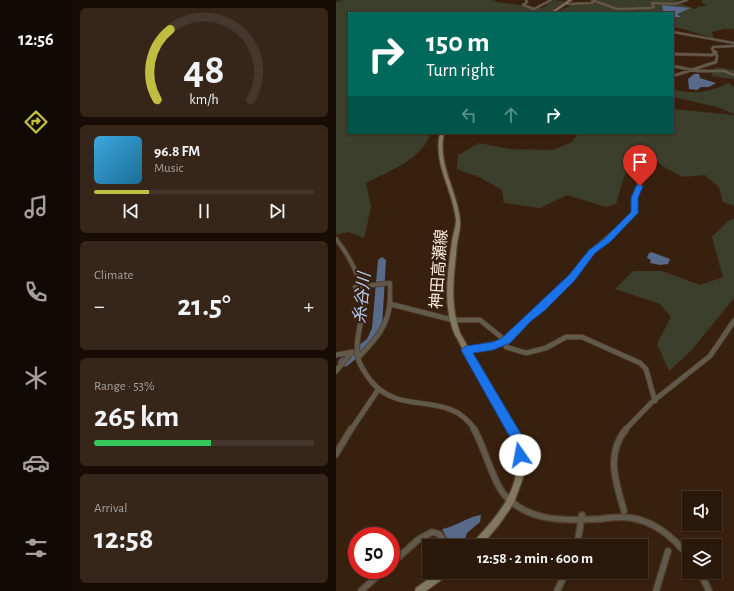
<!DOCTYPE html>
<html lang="en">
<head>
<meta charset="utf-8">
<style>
  body { margin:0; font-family:"Alegreya Sans","Noto Sans JP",sans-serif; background:#362519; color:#f1f3f6; height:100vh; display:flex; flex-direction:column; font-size:15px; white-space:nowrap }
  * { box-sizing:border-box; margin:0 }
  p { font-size:13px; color:#a5a09d }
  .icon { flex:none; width:22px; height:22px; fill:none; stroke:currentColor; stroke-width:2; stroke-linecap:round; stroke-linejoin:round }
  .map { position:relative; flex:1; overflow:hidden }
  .side { display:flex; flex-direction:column; gap:8px; padding:8px; background:#170d06; width:264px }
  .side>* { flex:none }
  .guide { position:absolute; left:12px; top:12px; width:326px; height:122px; border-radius:0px; box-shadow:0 1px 3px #0004,0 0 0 1px #46372c; background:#00695c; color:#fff; overflow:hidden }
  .controls { position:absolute; left:346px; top:491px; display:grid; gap:8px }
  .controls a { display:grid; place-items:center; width:40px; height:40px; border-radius:0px; background:#2a180b; box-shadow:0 1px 3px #0004,0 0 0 1px #46372c; font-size:20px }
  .speed { position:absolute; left:12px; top:527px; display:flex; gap:8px; font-size:20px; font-weight:700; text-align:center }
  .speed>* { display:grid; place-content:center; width:52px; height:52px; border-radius:50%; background:#2a180b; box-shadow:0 1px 3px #0004,0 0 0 1px #46372c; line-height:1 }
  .speed .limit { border:6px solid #d22; background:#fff; color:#111 }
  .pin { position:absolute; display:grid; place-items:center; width:34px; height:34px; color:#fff; margin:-41px -17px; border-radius:50% 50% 50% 0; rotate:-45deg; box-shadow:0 0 4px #0007 }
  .pin .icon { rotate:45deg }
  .me { position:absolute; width:44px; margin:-22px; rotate:348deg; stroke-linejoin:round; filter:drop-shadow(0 0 3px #0008) }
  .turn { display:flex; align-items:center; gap:14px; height:84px; padding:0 12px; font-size:18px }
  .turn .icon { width:52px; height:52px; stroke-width:2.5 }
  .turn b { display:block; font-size:28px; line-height:34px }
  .lanes { display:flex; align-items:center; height:38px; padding:0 12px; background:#0003; justify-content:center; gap:20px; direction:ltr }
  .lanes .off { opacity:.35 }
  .big { font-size:30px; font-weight:600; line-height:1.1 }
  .side .widget { flex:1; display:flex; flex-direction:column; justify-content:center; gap:6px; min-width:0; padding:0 14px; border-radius:6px; background:#362519 }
  .side .dial { align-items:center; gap:0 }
  .dial svg { height:104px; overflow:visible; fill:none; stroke:#46372c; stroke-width:7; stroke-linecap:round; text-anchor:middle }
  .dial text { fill:#f1f3f6; stroke:none }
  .song { display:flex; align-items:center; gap:12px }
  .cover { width:48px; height:48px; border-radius:6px; background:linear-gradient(135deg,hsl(200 70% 55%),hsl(200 70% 35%)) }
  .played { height:4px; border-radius:2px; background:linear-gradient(90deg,#c1bd40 25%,#46372c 25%) }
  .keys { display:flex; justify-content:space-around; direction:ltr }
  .heat { display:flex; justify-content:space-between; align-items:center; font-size:22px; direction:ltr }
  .charge { height:6px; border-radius:3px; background:linear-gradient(90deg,#34c759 53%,#46372c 0) }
  .trip { position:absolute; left:86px; top:539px; width:226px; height:40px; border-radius:0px; background:#2a180b; box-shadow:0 1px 3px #0004,0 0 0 1px #46372c; font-weight:600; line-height:40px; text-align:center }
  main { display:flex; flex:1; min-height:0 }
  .menu { display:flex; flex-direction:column; width:72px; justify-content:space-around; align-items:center; background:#110a04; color:#a5a09d }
  .menu .icon { width:28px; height:28px }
  .menu .current { color:#c1bd40 }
  .menu b { font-size:18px; color:#f1f3f6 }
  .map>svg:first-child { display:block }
  .green { fill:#3b3e2a }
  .water { fill:#586a8a }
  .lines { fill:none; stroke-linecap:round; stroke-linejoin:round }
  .river { fill:#586a8a; fill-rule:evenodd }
  .street-far5-casing { stroke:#543d2d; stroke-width:3 }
  .street-far4-casing { stroke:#543d2d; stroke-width:3.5 }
  .street-far3-casing { stroke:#543d2d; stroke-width:4.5 }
  .street-far2-casing { stroke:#543d2d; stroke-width:5.5 }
  .street-far1-casing { stroke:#543d2d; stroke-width:6 }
  .street-casing { stroke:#543d2d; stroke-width:8 }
  .secondary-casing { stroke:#543d2d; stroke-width:2.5 }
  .street-far5 { stroke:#615a4b; stroke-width:2 }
  .street-far4 { stroke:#615a4b; stroke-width:2.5 }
  .street-far3 { stroke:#615a4b; stroke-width:3 }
  .street-far2 { stroke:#615a4b; stroke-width:3.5 }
  .street-far1 { stroke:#615a4b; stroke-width:4.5 }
  .street { stroke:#615a4b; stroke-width:5.5 }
  .secondary { fill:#82775f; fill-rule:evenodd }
  .route { fill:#1a73e8; stroke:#114b97 }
  .labels { text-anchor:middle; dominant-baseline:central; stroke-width:4; stroke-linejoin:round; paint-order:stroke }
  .street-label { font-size:16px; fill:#ffeee3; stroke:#38200f }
  .water-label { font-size:17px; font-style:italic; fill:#b1cbf7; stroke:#38200f }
</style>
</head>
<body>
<main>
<nav class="menu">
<b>12:56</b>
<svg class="icon current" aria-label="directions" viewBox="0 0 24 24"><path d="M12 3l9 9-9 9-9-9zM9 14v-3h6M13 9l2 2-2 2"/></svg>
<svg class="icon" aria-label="music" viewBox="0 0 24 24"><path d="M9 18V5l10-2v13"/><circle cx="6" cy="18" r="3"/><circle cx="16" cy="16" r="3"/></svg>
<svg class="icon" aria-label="phone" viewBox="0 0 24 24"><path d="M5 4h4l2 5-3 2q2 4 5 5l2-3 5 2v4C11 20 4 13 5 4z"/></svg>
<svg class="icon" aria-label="climate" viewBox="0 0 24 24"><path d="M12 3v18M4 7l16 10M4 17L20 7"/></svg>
<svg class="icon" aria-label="car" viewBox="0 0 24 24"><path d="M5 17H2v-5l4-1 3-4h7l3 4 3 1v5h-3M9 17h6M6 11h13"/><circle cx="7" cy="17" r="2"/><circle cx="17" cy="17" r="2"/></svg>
<svg class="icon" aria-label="filters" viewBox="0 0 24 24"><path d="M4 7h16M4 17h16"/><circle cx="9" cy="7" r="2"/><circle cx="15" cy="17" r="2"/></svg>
</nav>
<section class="side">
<div class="widget dial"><svg viewBox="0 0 100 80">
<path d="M14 69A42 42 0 1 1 86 69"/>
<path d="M14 69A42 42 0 0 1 24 15" stroke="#c1bd40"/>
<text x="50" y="56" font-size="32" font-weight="700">48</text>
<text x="50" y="72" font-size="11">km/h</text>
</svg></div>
<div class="widget">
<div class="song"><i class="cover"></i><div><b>96.8 FM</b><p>Music</p></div></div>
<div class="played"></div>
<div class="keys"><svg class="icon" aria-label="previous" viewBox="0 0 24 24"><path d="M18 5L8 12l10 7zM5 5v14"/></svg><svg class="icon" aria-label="pause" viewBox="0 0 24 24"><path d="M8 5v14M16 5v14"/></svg><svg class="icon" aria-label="next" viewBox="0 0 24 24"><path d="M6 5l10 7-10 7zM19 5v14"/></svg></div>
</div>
<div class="widget"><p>Climate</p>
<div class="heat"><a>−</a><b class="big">21.5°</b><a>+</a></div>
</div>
<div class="widget"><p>Range · 53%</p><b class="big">265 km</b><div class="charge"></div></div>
<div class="widget"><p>Arrival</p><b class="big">12:58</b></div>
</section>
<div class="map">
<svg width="398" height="591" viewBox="0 0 398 591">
  <rect width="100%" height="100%" fill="#38200f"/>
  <!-- green -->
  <path class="green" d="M7,0H157L161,2L206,8L218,0L233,2L213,13H13V133H95C84,161 55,170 30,183L35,207L28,238L12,232L0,235V2Z
    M262,0H341L340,2L359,9L364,6H372L366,3V0H398V29H388L376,32L378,38C364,35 352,29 337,27V17H345L341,14L342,6H326L327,10L322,13H219L238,4H260Z
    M380,67L398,70V79L375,76Z
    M392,83L398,87V114L381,107L337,97V89C355,95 376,92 392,83Z
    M337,109L398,115V206L387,202L383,187L368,175L347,177L326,166L313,152L291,153L290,171L280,204L270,207L231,195L204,208L168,203L166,190L145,178L121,169L122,155L143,143L174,149L216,150L236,142L242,133H337Z
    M398,218V298L355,351L333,371L321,344L335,317L324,304L279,289L297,271H326L364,285L387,277L376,237L392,221Z"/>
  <!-- water -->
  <path class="water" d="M326,5L355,8L341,14L345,17H337V13H322L327,10Z
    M358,74H363L364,78L380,83L373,87H365L361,90L353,89L352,79Z
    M315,252L334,259L332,264L324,265L314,263L315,260L311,258L313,253Z
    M145,515L144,522L131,533L126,546H115L106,529C119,527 131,517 145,515Z"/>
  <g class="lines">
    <!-- river -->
    <path class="river" d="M46,257L50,260L46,328L37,345L11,366L7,367L3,366L2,363L3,360L31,339L36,328L42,260Z"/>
    <defs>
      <path id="street-far5" d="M190,0L191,2L187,5L198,9L215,0
        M256,0L281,9L315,8L318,7L316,3L339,4L351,0
        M231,4L256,3L259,1
        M337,32L398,43
        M378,52L376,49L377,47L398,46"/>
      <path id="street-far4" d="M337,54L376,55L380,52
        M337,66L361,71H388L398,75
        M337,76L380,62L381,56L378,51"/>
      <path id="street-far3" d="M299,199L307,173L302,156"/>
      <path id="street-far2" d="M0,239C15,258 25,277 27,301
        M19,287L54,283V301
        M212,301L236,278L256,251L294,218L299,211V198"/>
      <path id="street-far1" d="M27,300C28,319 18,339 22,358C24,367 30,374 35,381C65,418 112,388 139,430
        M54,304L117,320H144L170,341V347L190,353L210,348L230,337H246L304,363L310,369L319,401
        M130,350L170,341L213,300
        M0,355L16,352
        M22,358C39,340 53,326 54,300
        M0,371L16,352
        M15,430L42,390
        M289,430L316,402L374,356L398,321"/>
      <path id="street" d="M138,429C148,446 156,479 167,493C190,522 229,521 263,519C274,518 285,516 296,518C320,522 339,539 353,557
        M0,454L15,429
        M288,511C280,482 269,455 290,429
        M241,546L246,515
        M55,564L83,539L96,532L103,534L112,546
        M364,572L373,591
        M25,591L48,570
        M221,591L230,572
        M320,591L332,551"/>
      <path id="secondary" d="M233,0H236L217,13H214Z
        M104,133H108C101,165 121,189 124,220C125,228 122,236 121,244C118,276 113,301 124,333L183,436L187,458L188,468L187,478L179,500L174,509L162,526L145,546H135L136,543C154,525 177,499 180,473C182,462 179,450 177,439L119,335C106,305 112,271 116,241C117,234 120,227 120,220C117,189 97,165 104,133Z
        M102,572H113L112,575L90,591H79L80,588Z"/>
    </defs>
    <!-- street-far5 casing -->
    <use href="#street-far5" class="street-far5-casing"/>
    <!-- street-far4 casing -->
    <use href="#street-far4" class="street-far4-casing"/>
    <!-- street-far3 casing -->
    <use href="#street-far3" class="street-far3-casing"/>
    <!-- street-far2 casing -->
    <use href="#street-far2" class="street-far2-casing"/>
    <!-- street-far1 casing -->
    <use href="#street-far1" class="street-far1-casing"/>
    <!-- street casing -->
    <use href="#street" class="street-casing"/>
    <!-- secondary casing -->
    <use href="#secondary" class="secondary-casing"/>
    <!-- street-far5 -->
    <use href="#street-far5" class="street-far5"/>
    <!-- street-far4 -->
    <use href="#street-far4" class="street-far4"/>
    <!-- street-far3 -->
    <use href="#street-far3" class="street-far3"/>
    <!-- street-far2 -->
    <use href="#street-far2" class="street-far2"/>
    <!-- street-far1 -->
    <use href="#street-far1" class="street-far1"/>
    <!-- street -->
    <use href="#street" class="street"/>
    <!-- secondary -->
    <use href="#secondary" class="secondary"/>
  </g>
  <!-- route -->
  <path class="route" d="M301,184L307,186L302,198V213L274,242L259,253L239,280L208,311L195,321L174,343L157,350L137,353L185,434L190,455L188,459L184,461L179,459L175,439L125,350L130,346L157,342L166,338L233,275L253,250L268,239L295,212V198Z"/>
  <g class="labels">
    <!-- street labels -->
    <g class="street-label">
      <text transform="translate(103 269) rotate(-86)">神田高瀬線</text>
    </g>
    <!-- water labels -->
    <g class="water-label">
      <text transform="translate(26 298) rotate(-84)">糸谷川</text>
    </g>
  </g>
</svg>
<div class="controls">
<a><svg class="icon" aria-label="sound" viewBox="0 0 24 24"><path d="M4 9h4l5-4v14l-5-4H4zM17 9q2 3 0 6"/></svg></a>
<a><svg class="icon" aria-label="layers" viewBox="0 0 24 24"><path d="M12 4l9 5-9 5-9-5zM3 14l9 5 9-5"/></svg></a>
</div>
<div class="speed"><div class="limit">50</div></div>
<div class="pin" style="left:304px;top:186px;background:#d93025"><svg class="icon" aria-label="arrive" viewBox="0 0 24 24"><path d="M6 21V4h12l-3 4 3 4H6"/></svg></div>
<svg class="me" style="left:184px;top:455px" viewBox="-20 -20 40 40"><circle r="19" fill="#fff"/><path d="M0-13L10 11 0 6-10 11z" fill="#1a73e8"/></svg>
<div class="trip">12:58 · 2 min · 600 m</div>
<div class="guide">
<div class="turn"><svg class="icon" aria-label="right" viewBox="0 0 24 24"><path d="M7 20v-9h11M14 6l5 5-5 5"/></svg><div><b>150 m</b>Turn right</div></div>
<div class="lanes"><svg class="icon off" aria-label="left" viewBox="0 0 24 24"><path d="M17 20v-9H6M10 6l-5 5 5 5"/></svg><svg class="icon off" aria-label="ahead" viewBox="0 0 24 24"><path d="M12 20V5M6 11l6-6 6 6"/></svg><svg class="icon" aria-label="right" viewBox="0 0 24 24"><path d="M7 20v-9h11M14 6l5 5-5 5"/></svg></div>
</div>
</div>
</main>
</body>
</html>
